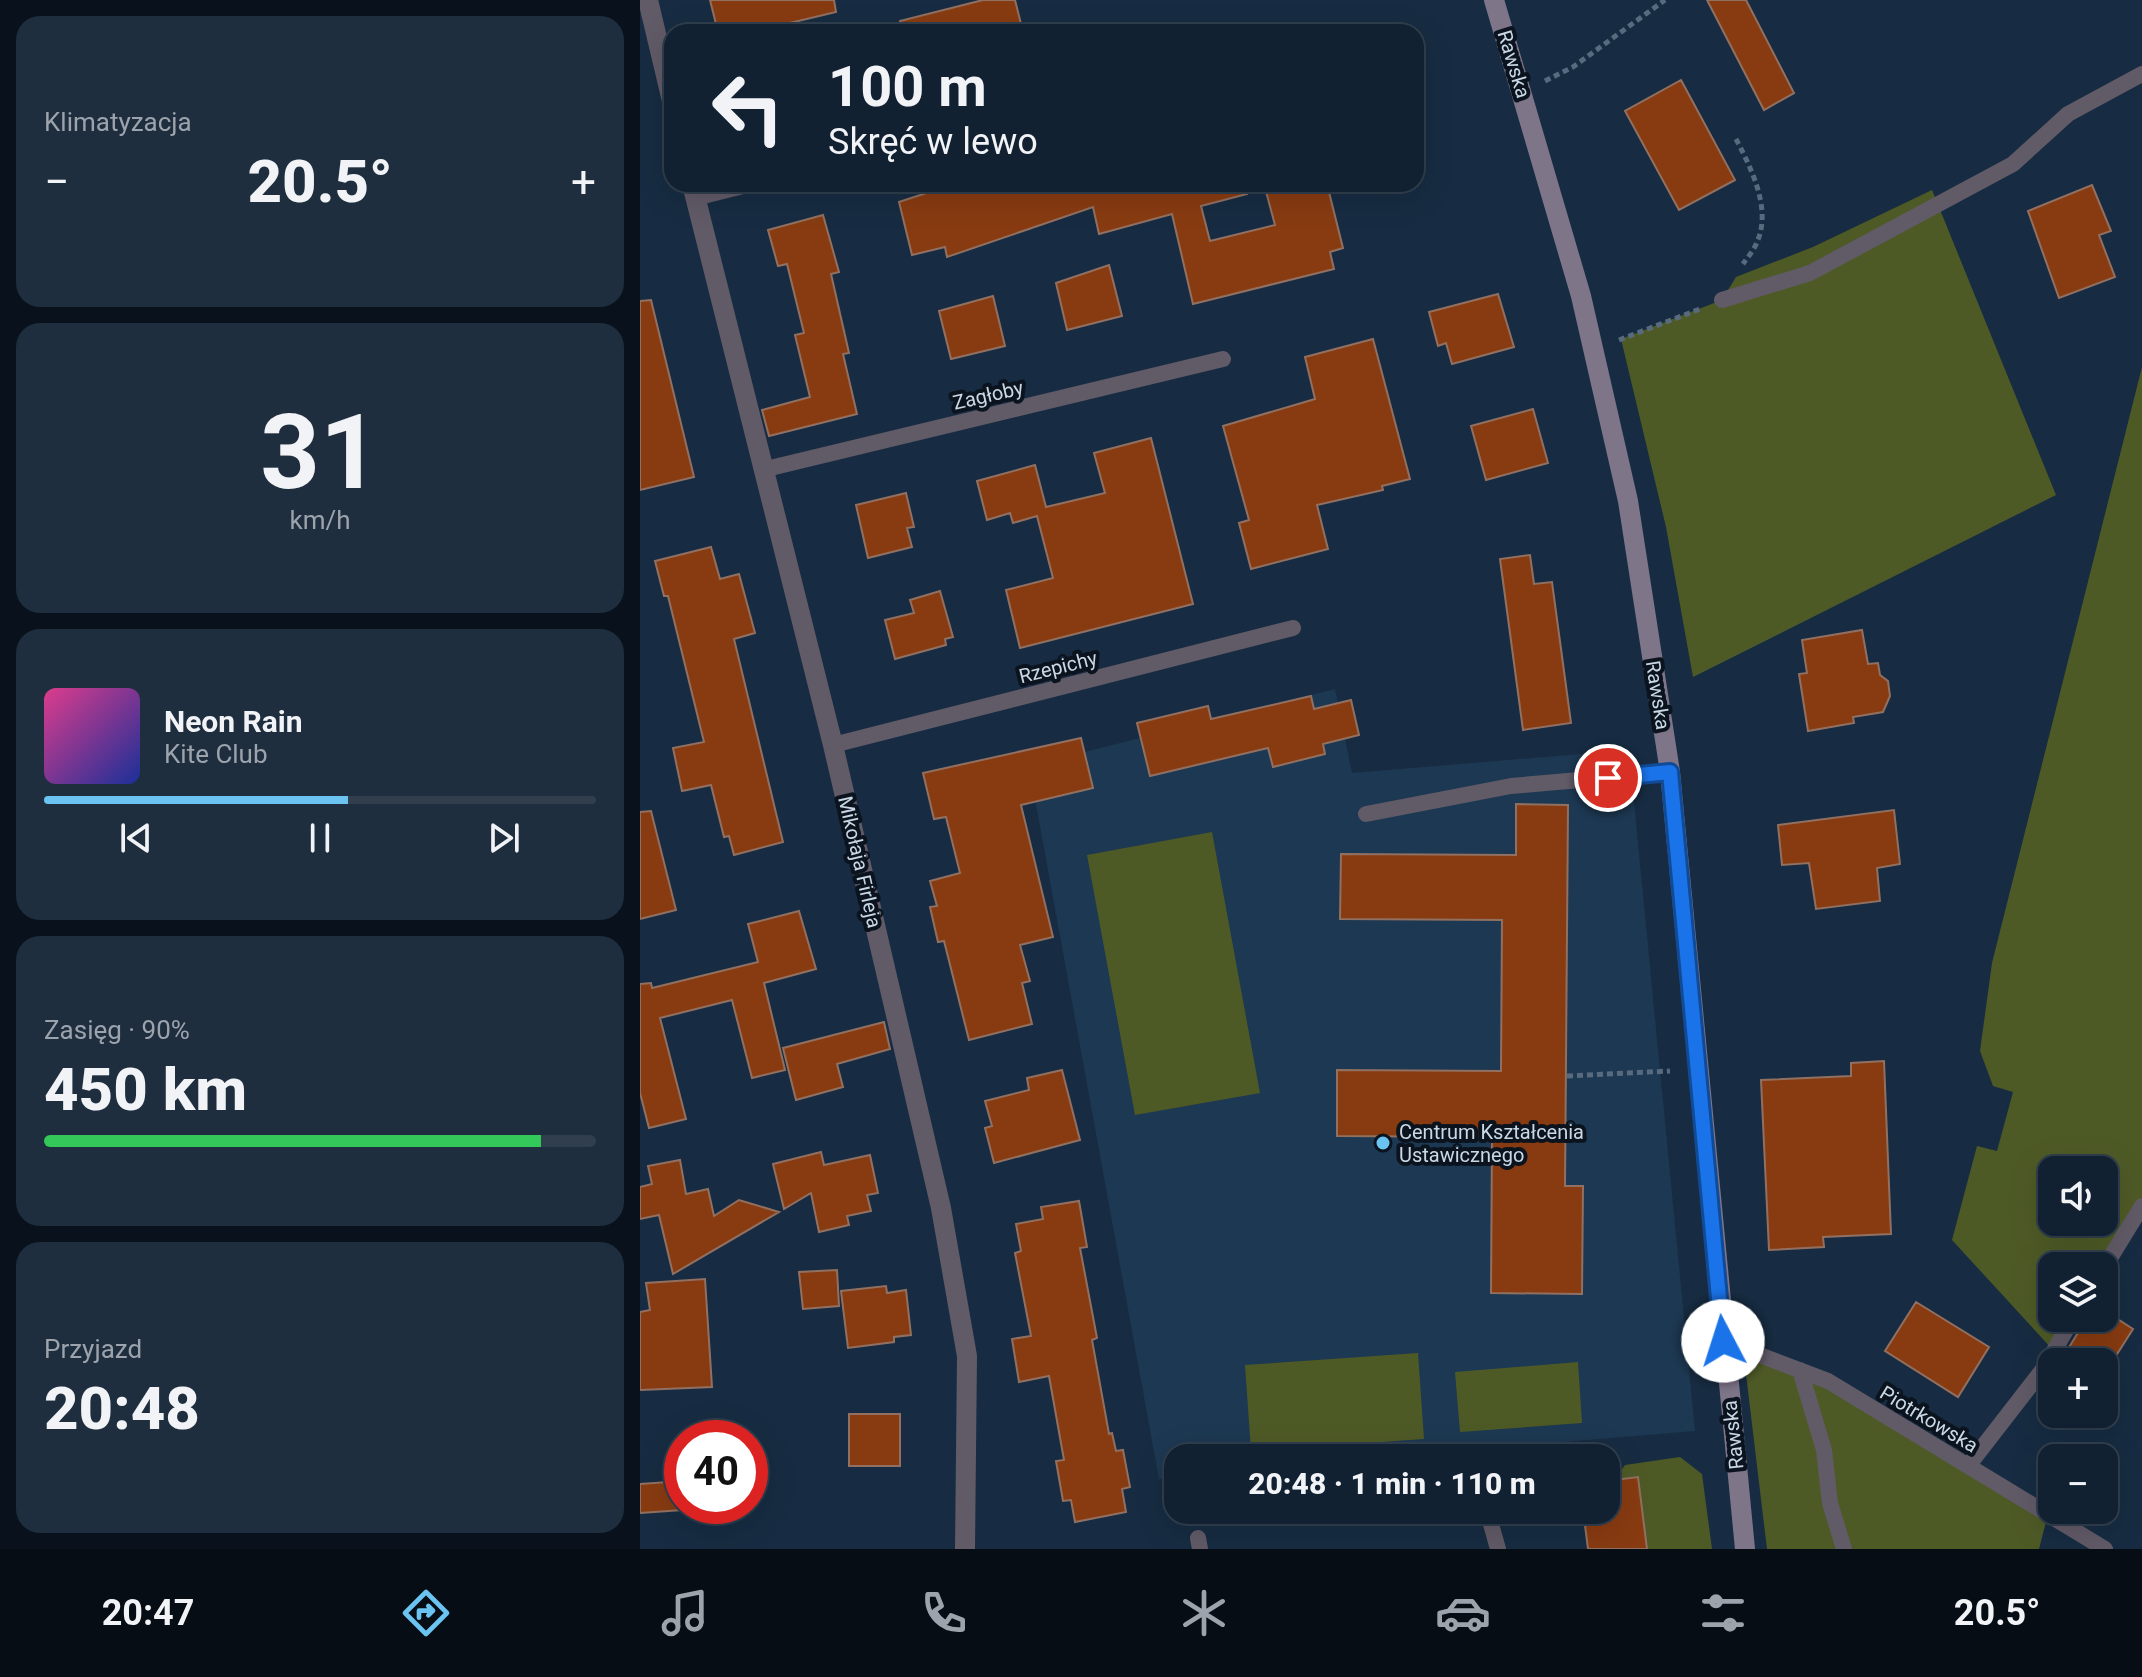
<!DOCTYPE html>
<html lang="pl">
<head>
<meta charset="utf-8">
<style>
  body { margin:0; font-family:Roboto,sans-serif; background:#1e2e3e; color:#f1f3f6; height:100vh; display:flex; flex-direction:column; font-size:30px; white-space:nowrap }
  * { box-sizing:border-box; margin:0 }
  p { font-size:26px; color:#9ca3ac }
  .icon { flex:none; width:44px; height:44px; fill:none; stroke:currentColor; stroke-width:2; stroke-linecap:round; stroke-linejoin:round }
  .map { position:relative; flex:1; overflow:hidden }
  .sheet { display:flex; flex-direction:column; gap:16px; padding:16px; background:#09121c; width:640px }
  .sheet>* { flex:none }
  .top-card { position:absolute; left:24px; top:24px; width:760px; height:168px; border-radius:24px; box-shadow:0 8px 32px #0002,0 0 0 2px #303e4d; background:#112132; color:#f1f3f6; overflow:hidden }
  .tools { position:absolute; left:1398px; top:1156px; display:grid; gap:16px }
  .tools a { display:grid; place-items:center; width:80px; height:80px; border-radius:16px; background:#112132; box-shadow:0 8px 32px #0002,0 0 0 2px #303e4d; font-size:40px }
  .speed { position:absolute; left:24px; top:1420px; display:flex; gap:16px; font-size:40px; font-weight:700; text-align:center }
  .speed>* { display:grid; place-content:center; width:104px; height:104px; border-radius:50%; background:#112132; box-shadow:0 8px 32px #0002,0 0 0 2px #303e4d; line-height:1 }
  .speed .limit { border:12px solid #d22; background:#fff; color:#111 }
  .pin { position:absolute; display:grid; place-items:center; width:68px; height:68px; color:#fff; margin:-34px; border:4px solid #fff; border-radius:50%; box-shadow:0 2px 8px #0007 }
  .me { position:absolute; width:88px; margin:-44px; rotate:355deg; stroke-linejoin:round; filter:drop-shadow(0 0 6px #0008) }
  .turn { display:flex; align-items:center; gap:28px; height:168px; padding:0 32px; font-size:36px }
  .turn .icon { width:104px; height:104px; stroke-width:2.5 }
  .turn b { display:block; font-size:56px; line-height:68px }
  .big { font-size:60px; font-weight:800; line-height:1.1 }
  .sheet .card { flex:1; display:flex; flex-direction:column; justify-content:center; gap:12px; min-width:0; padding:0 28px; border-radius:24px; background:#1e2e3e }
  .sheet .dial { align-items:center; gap:0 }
  .dial b { font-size:104px; line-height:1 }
  .song { display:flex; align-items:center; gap:24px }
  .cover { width:96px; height:96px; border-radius:12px; background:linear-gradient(135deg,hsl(330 70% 55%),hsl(230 70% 35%)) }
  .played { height:8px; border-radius:4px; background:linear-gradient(90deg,#6bc3f2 55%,#303e4d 55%) }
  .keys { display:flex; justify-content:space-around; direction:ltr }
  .heat { display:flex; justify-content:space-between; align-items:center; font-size:44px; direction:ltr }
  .charge { height:12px; border-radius:6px; background:linear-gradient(90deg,#34c759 90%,#303e4d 0) }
  .trip { position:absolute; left:524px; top:1444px; width:456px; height:80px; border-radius:24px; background:#112132; box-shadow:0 8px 32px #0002,0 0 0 2px #303e4d; font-weight:800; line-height:80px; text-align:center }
  .menu { display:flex; height:128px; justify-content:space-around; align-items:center; background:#070d14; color:#9ca3ac }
  .menu .icon { width:56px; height:56px }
  .menu .selected { color:#6bc3f2 }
  .menu b { font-size:36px; color:#f1f3f6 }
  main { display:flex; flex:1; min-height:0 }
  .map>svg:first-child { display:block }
  .built { fill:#1d3852 }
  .green { fill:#4e5a26; fill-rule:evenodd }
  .building { fill:#883b11; stroke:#917061; stroke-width:2 }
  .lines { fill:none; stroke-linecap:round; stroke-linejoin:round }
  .path { stroke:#586a7d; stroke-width:5; stroke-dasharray:6 4; stroke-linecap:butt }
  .lane { stroke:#615a67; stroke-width:16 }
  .street { stroke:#615a67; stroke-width:20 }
  .secondary { stroke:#7f7589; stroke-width:20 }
  .route-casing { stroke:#114b97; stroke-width:20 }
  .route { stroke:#1a73e8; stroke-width:14 }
  .poi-dot { fill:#6bc3f2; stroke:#0b141e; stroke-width:3 }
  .labels { text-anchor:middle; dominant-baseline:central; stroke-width:8; stroke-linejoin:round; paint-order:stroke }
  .street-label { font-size:20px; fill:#cad8e6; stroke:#0b141e }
  .poi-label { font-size:20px; fill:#cad8e6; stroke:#0b141e; text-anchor:start }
</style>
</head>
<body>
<main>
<section class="sheet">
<div class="card"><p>Klimatyzacja</p>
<div class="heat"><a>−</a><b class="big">20.5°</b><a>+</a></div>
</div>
<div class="card dial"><b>31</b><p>km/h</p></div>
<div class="card">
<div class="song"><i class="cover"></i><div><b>Neon Rain</b><p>Kite Club</p></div></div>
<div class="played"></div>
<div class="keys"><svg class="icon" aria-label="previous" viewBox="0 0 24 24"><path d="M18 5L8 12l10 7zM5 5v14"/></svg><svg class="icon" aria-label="pause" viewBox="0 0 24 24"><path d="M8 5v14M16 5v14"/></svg><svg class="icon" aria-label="next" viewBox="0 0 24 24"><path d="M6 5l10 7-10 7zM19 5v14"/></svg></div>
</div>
<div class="card"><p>Zasięg · 90%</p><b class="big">450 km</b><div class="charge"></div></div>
<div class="card"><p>Przyjazd</p><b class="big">20:48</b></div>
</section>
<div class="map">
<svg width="1502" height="1549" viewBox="0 0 1502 1549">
  <rect width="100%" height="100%" fill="#172c42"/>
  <!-- built -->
  <path class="built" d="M695,689L712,773L989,750L1055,1431L733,1458H538V1477L519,1479L389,766Z"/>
  <!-- green -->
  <path class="green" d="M1292,190L1416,495L1053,677L1026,527L981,339L1082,300L1096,277L1173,247Z
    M1502,367V1206L1464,1266H1412V1318H1433L1413,1350L1312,1240L1337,1146L1357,1151L1373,1092L1353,1086L1340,1051L1352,963ZM1412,1170H1464V1222H1412Z
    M572,832L620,1093L495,1115L447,855Z
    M1103,1349L1188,1381L1408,1514L1399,1549H1127Z
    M778,1353L784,1439L611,1451L605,1365Z
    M938,1362L942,1423L820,1432L815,1372Z
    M1040,1457L1062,1474L1072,1549H1007L998,1477L974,1480L985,1465Z"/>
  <!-- building -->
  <path class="building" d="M70,0H194L196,12L112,32H78Z
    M343,0H375L383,32H261L260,21Z
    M1067,0H1106L1154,93L1124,110Z
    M1041,80L1095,180L1039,210L985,111Z
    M314,184H606L607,194L561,206L570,241L635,225L624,184H687L703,248L690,252L694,269L553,304L532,214L459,234L453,207L307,257L305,247L272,255L259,202Z
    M1452,185L1471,231L1459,235L1475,277L1419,298L1388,211Z
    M183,215L199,272L191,274L209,353L203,354L217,414L129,436L122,410L170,397L155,335L164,333L147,264L138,266L128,230Z
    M469,265L482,316L427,330L416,283Z
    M858,294L874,347L812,364L806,343L798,346L789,312Z
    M353,296L365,346L311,359L299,311Z
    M11,300L54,477L0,490V301Z
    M733,339L770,479L742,486L743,490L677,505L688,549L611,569L599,523L609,520L583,426L675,399L665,357Z
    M893,409L908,463L846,480L831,426Z
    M511,438L553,604L380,648L366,590L413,578L397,516L373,523L370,513L347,520L337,481L395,465L406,507L465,493L454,453Z
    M266,493L274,527L267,528L272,547L228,558L216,505Z
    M71,547L80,579L99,574L115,633L94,639L143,842L94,855L89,836L84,837L71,785L42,791L33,748L64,742L28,596H24L15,561Z
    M890,555L894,584L912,582L931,723L883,730L860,559Z
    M300,591L313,637L305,639L306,645L255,659L245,620L274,613L270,600Z
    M1222,630L1228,664L1238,663L1240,675L1248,681L1250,696L1243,712L1213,717L1214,723L1168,731L1159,674L1167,673L1162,640Z
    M671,696L674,709L711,700L719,735L683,744L685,754L633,767L628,748L510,776L497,723L568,706L571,719Z
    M441,738L453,788L381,805L413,937L380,945L390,981L382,983L392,1024L329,1040L304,941L298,942L290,907L297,906L290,881L320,873L306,817L294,819L283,773Z
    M876,804L928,805L925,1186H943L942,1294L851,1293L852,1137L697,1136V1070L861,1071L862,920L700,919L701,854L876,855Z
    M1254,810L1260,864L1237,868L1240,901L1176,909L1169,863L1142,865L1138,825Z
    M11,811L36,910L0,919V812Z
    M159,911L176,969L124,983L145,1070L112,1078L92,1000L20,1018L46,1119L9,1128L0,1093V984L11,983L12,988L118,962L108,924Z
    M244,1022L250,1049L197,1064L203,1087L156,1100L143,1048Z
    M1244,1061L1251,1234L1183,1237L1184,1247L1129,1250L1121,1080L1211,1076V1063Z
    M422,1070L440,1140L354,1163L345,1128L352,1126L345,1101L389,1090L387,1078Z
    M181,1152L184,1165L230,1155L238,1193L227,1195L231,1211L207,1216L209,1225L179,1232L171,1193L144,1209L133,1164Z
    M40,1160L46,1194L68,1189L74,1216L99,1200L139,1212L33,1274L19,1215L0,1219V1187L12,1184L8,1166Z
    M439,1201L447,1247L440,1248L457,1338L452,1340L469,1434L472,1433L476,1451L483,1450L490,1487L482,1489L486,1512L435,1522L431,1500L423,1501L416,1461L424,1460L409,1376L379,1382L372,1339L391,1336L375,1253L381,1251L376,1224L403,1219L401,1207Z
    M197,1270L199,1306L163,1309L159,1272Z
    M65,1279L72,1387L0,1390V1312L10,1310L6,1283Z
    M246,1286L247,1293L266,1290L271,1335L254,1337V1342L208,1348L201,1291Z
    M1276,1302L1349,1347L1318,1397L1245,1351Z
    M1447,1318H1476L1493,1329L1472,1362H1420Z
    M209,1414H260V1466H209Z
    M998,1477L1007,1549H948L943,1510H966V1481Z
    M42,1481V1510L0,1513V1484Z"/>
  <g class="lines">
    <!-- path -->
    <path class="path" d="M905,81L933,67L1025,0
      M1096,139C1111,168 1132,209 1117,242C1114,250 1108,257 1103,264
      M979,340L1060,309
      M927,1076L1030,1071"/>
    <!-- lane -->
    <path class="lane" d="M55,198L111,184
      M1082,300L1170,273L1373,164L1428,114L1502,74
      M122,470L583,359
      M193,745L653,628
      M726,814L871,786L1030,772
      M1464,1268L1502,1206
      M1083,1341L1188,1381L1465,1549
      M1160,1370L1184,1450L1190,1503L1204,1549
      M1328,1466L1404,1368L1433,1318
      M847,1510L858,1549
      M558,1538L560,1549"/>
    <!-- street -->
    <path class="street" d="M8,0L32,101
      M52,184L193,745L301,1208L327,1356L325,1549"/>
    <!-- secondary -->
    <path class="secondary" d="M854,0L941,296L988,501L1030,772L1105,1549"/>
  </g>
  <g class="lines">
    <defs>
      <path id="route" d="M968,778L1030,772L1083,1341"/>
    </defs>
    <!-- route casing -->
    <use href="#route" class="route-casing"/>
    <!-- route -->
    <use href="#route" class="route"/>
  </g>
  <!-- markers -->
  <circle class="poi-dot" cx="743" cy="1143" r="8"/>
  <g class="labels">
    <!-- street labels -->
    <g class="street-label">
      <text transform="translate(874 64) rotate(73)">Rawska</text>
      <text transform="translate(348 395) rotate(-13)">Zagłoby</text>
      <text transform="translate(418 667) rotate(-14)">Rzepichy</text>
      <text transform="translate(1018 695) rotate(81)">Rawska</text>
      <text transform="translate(220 862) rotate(77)">Mikołaja Firleja</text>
      <text transform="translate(1289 1419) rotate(31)">Piotrkowska</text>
      <text transform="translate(1093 1435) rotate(-96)">Rawska</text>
    </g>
    <!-- poi labels -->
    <g class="poi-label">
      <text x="759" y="1132">Centrum Kształcenia<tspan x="759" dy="23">Ustawicznego</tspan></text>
    </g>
  </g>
</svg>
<div class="tools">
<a><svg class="icon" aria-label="sound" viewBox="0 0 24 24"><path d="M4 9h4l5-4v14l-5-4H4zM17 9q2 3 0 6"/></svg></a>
<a><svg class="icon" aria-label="layers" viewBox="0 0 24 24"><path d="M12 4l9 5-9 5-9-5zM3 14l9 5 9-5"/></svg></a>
<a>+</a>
<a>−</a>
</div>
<div class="speed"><div class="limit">40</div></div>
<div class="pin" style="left:968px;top:778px;background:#d93025"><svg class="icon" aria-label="arrive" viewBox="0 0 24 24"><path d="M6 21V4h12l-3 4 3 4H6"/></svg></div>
<svg class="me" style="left:1083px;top:1341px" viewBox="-20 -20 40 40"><circle r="19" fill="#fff"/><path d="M0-13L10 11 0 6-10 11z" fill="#1a73e8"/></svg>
<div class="trip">20:48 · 1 min · 110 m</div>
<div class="top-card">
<div class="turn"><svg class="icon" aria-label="left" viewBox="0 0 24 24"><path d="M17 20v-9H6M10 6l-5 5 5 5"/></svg><div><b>100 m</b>Skręć w lewo</div></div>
</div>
</div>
</main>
<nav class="menu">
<b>20:47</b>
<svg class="icon selected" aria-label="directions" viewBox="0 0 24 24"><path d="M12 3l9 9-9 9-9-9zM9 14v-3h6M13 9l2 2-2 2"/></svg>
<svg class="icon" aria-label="music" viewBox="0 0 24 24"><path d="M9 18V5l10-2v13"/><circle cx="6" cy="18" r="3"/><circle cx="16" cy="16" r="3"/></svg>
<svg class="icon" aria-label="phone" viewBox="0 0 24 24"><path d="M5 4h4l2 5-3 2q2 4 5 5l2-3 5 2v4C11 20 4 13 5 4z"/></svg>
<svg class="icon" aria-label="climate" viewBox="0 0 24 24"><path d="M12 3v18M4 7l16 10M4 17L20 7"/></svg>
<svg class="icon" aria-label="car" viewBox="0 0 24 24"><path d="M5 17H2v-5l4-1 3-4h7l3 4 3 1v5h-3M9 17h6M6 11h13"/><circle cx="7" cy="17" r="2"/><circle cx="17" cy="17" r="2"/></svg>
<svg class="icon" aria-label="filters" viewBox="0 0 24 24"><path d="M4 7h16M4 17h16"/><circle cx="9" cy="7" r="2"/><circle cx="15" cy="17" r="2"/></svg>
<b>20.5°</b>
</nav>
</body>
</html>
